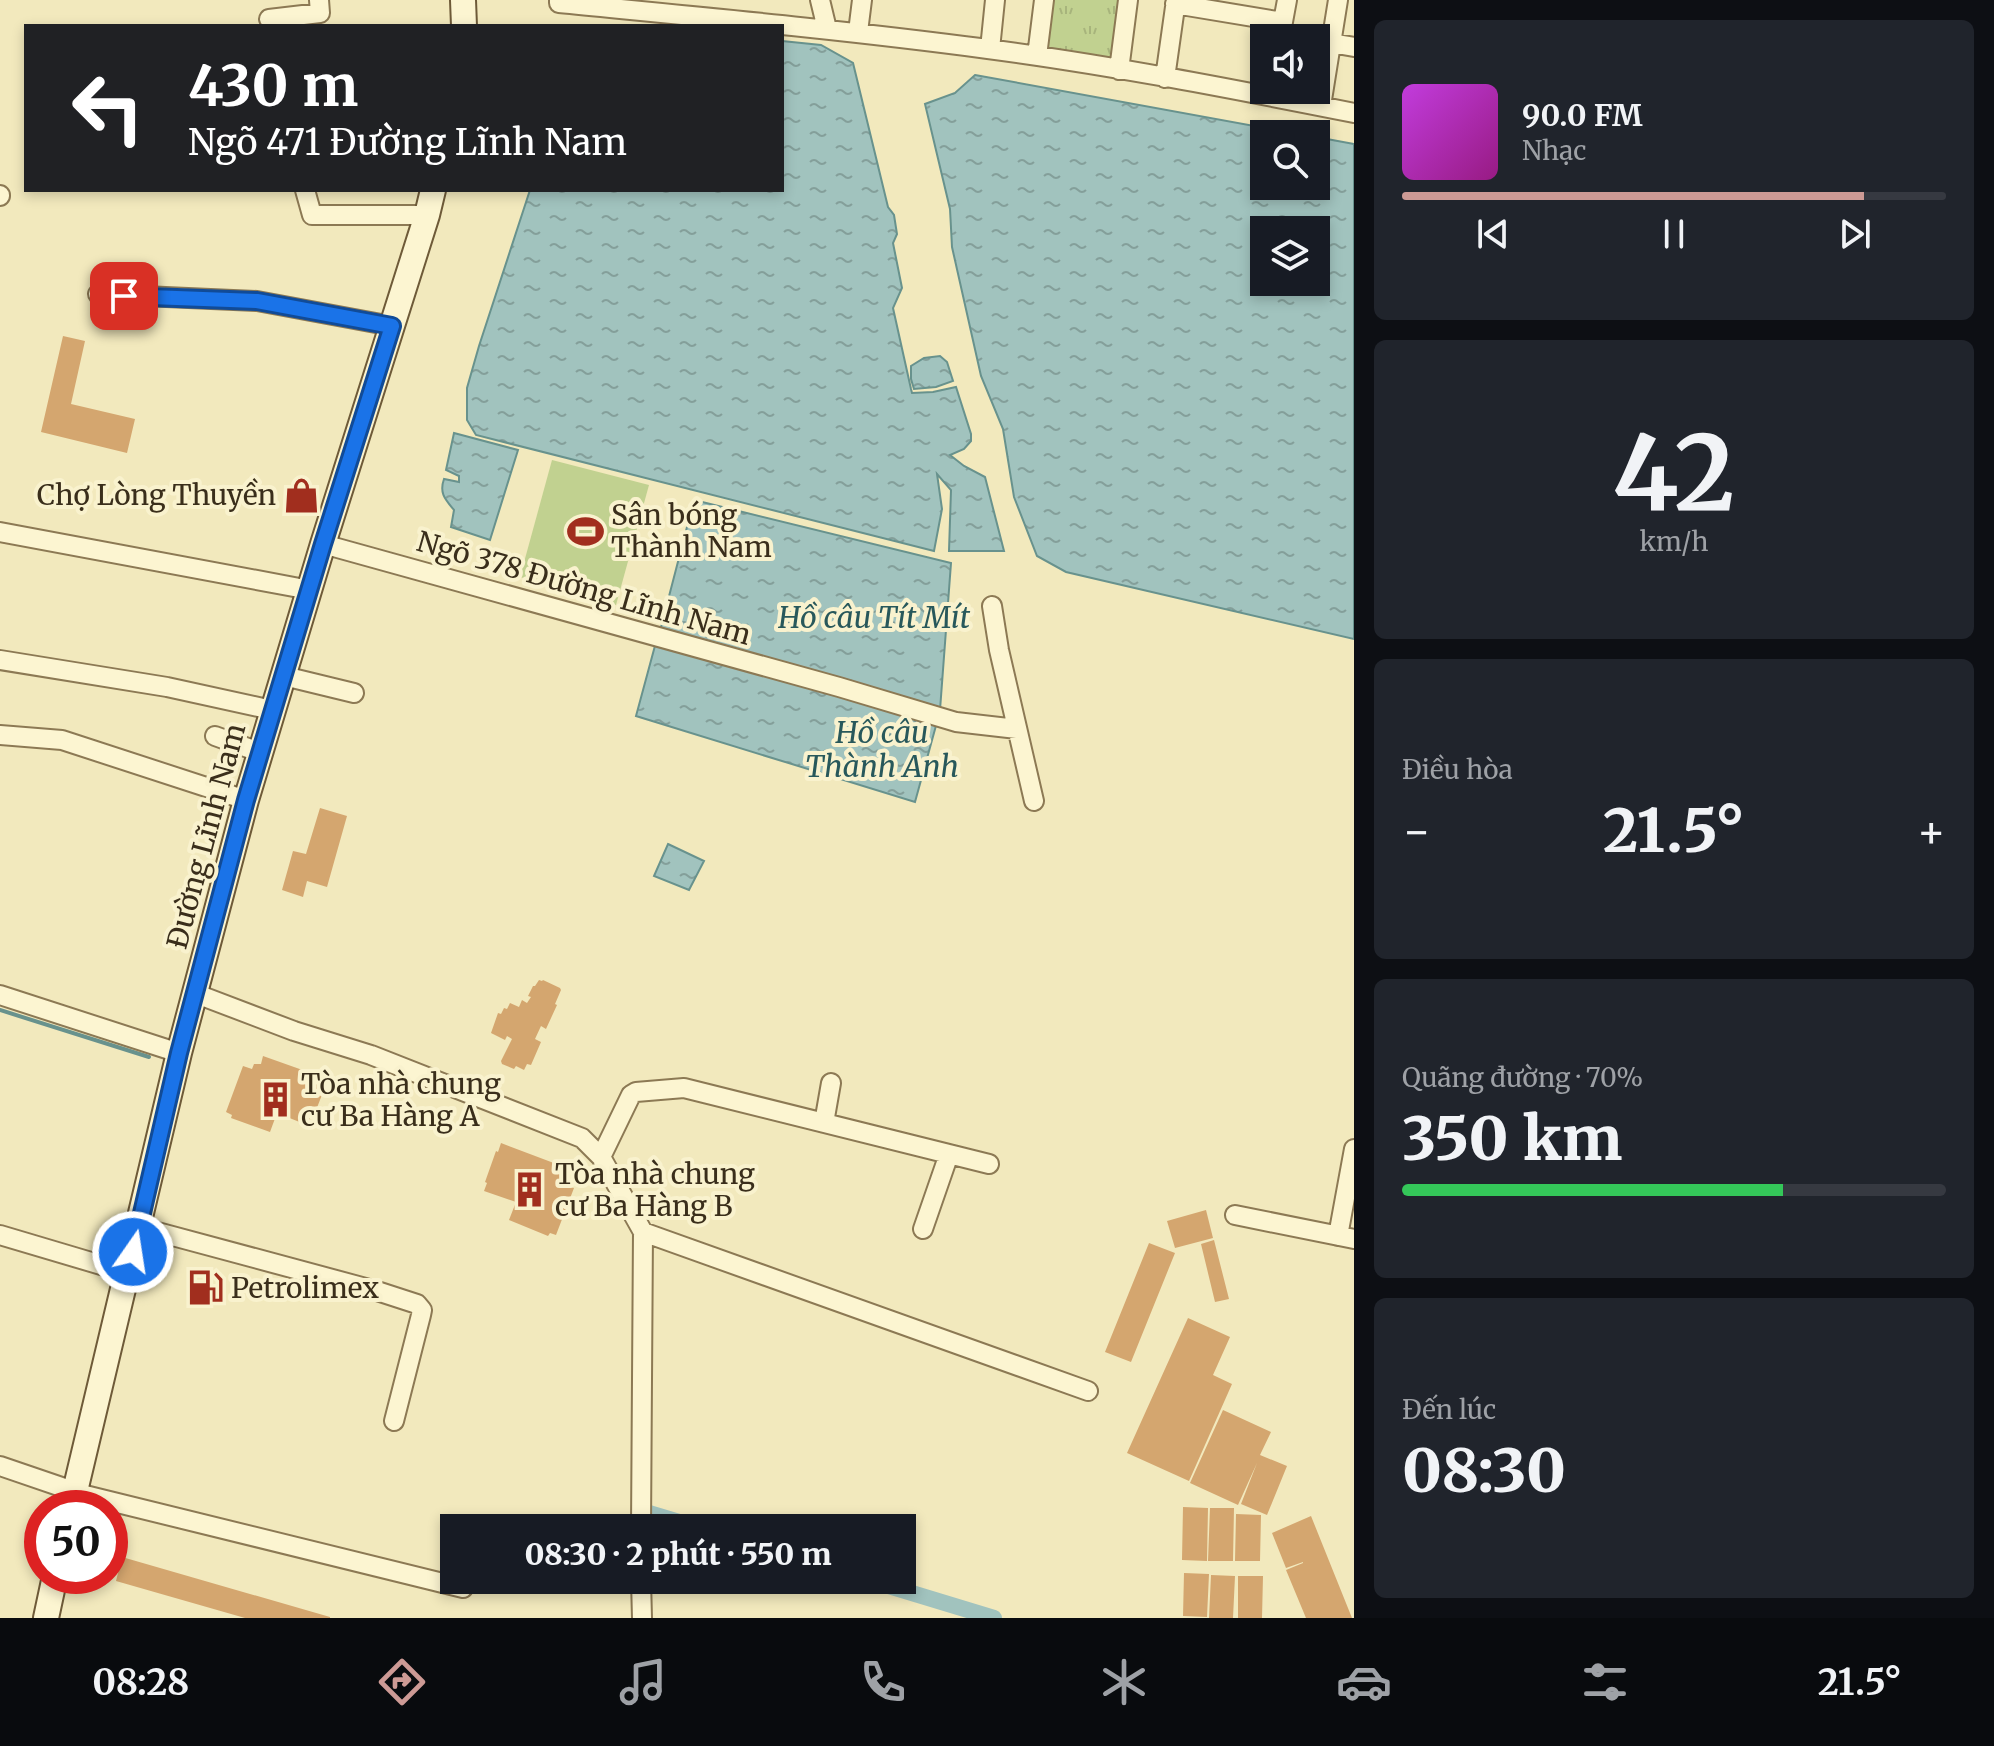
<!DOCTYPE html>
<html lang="vi">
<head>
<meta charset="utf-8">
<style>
  body { margin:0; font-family:Merriweather,serif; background:#20242c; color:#f1f3f6; height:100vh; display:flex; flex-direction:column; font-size:30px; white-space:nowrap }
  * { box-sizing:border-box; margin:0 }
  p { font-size:26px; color:#9ea1a6 }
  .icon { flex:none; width:44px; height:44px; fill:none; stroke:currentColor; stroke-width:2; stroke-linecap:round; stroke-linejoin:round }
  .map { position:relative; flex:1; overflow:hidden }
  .sheet { display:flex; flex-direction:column; gap:20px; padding:20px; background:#0d0f14; width:640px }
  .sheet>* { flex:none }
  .hud { position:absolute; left:24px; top:24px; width:760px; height:168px; border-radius:0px; box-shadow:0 4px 12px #0003; background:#202124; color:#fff; overflow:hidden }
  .fabs { position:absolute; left:1250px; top:24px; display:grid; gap:16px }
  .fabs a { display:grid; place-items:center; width:80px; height:80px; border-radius:0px; background:#171b24; box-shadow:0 4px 12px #0003; font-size:40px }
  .speed { position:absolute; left:24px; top:1490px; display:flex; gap:16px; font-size:40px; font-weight:700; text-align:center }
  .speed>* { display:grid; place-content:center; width:104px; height:104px; border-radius:50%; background:#171b24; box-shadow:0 4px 12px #0003; line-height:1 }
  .speed .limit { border:12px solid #d22; background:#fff; color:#111 }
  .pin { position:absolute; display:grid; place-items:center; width:68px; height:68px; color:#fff; margin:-34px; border-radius:16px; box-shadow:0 4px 12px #0006 }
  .me { position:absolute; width:88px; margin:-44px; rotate:13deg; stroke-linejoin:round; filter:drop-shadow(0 0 6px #0008) }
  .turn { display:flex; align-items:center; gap:28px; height:168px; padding:0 32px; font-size:36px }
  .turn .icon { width:104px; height:104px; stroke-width:2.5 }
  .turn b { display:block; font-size:56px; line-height:68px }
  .big { font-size:60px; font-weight:800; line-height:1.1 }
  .sheet .card { flex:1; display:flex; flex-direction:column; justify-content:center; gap:12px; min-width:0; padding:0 28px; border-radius:12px; background:#20242c }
  .sheet .dial { align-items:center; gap:0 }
  .dial b { font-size:104px; line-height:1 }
  .song { display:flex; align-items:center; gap:24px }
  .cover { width:96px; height:96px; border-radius:12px; background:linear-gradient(135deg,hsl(290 70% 55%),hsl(310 70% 35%)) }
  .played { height:8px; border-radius:4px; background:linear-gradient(90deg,#cd9a95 85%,#363941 85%) }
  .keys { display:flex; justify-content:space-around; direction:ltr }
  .heat { display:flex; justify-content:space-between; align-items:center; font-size:44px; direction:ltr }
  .charge { height:12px; border-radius:6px; background:linear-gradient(90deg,#34c759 70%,#363941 0) }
  .trip { position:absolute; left:440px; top:1514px; width:476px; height:80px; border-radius:0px; background:#171b24; box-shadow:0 4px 12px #0003; font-weight:800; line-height:80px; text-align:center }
  .dock { display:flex; height:128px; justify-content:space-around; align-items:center; background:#090b0e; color:#9ea1a6 }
  .dock .icon { width:56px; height:56px }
  .dock .selected { color:#cd9a95 }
  .dock b { font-size:36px; color:#f1f3f6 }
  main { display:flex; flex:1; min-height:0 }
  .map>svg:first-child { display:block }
  .grass { fill:url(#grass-tufts) }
  .pitch { fill:#c1d190 }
  .water { fill:url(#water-ripples); stroke:#68928d; stroke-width:2; fill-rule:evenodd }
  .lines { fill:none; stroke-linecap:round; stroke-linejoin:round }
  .stream { stroke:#68928d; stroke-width:4 }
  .canal { stroke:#a1c3be; stroke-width:16 }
  .building { fill:#d4a66f }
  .street-casing { stroke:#8c7954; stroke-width:22 }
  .secondary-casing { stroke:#6e5a38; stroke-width:28 }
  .street { stroke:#fcf5d1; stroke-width:18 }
  .secondary { stroke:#fcf5d1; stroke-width:24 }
  .route-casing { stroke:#114b97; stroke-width:20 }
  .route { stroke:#1a73e8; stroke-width:14 }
  .labels { text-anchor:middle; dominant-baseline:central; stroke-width:8; stroke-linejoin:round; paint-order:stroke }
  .poi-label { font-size:28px; fill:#3a2e1b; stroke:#f9f2ce; text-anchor:start }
  .street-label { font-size:28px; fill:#3a2e1b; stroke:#f9f2ce }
  .water-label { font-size:30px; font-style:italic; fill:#28585b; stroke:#f9f2ce }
</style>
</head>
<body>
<main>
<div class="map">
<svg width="1354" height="1618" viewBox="0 0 1354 1618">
  <defs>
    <pattern id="grass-tufts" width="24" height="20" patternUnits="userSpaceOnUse" patternTransform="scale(2)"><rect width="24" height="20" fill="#c1d190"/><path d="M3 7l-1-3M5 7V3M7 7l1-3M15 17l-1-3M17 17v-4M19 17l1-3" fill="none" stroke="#a7b47c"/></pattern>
    <pattern id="water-ripples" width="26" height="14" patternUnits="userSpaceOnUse" patternTransform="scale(2)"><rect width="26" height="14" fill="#a1c3be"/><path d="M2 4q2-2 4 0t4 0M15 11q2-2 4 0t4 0" fill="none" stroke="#849f9a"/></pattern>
  </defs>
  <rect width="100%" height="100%" fill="#f2e9bd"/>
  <!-- grass -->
  <path class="grass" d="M1050,0H1119L1111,59L1043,50Z"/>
  <!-- pitch -->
  <path class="pitch" d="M552,460L649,485L616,605L520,577Z"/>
  <!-- water -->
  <path class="water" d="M782,41L821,45L853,63L888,207L894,215L897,234L893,243L902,288L893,308L911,389L912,393L933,392L956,387L971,434V441L964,449L950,455L964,466L985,477L1004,551H949L951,490L937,474L942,509L934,551L476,435L467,420V388L479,346L530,190H782Z
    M975,75L1298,134H1264V186H1316V137L1354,144V639L1066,572L1037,556L1014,497L1003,429L981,376L952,247L950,209L925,104L955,93ZM1264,230H1316V282H1264Z
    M940,356L947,362L953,381L936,387L914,389L911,379V366L924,358Z
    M454,433L518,450L490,540L451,527L454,510C445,499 439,493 444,479L459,482V476L446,470Z
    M694,500L951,563L940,710L660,631Z
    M656,642L937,722L915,802L636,716Z
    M668,844L704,861L689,890L654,876Z"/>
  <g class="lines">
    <!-- stream -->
    <path class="stream" d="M0,1010L149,1057"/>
    <!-- canal -->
    <path class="canal" d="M649,1513L699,1528
      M869,1580L994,1618"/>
  </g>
  <!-- building -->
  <path class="building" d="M63,336L85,341L71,404L135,419L127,453L41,432Z
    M320,808L347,816L327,887L307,881L303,897L282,890L293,851L306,854Z
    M539,980L542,981L543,980L560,988L561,990L555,1004L557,1005L546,1029L541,1026L535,1039L541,1042L531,1065L527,1064L524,1070L516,1066L514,1069L502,1064L501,1061L512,1039L507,1036L505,1040L491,1033L498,1013L501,1014L504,1008L507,1009L510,1003L519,1007L522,1000L527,1003L531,997L528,996L533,986H535Z
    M263,1056L325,1078L322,1086L325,1087L313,1118L310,1117L307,1125L277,1113L270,1132L231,1118L232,1115L226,1112L243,1066L252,1069L254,1064H261Z
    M501,1143L567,1168L563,1176L566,1179L564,1185L574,1188L556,1235L550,1233L548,1236L509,1220L516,1202L484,1191L487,1183L485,1182L496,1151L498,1152Z
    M1206,1210L1213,1238L1175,1248L1167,1221Z
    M1214,1240L1229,1299L1215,1302L1201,1244Z
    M1149,1243L1175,1253L1131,1362L1105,1352Z
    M1188,1318L1230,1337L1213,1375L1232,1384L1189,1481L1127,1453Z
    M1223,1410L1271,1432L1260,1455L1287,1466L1267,1515L1241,1504L1257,1463L1238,1505L1190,1483Z
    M1183,1507L1208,1508L1207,1561L1182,1560Z
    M1210,1508H1234L1233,1561H1208Z
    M1236,1514L1261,1515L1260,1561H1235Z
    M1311,1516L1352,1618H1306L1286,1570L1303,1563V1562L1286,1568L1272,1533Z
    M122,1557L330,1617V1618H245L116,1581Z
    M1184,1573L1209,1574L1207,1617L1183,1616Z
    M1211,1575L1235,1576L1233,1618H1209Z
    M1238,1576H1263L1262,1618H1238Z"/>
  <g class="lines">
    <defs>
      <path id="street" d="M559,0V3C702,17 845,30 988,49C1110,65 1233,89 1354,113
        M820,0L827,29
        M1175,4L1283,22
        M269,19L320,13L319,0
        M858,32L862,0
        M1280,38L1287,0
        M1331,43L1354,47
        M990,49L995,0
        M1037,56L1044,0
        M1119,70L1128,0
        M1165,78L1176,0
        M1321,106L1338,0
        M305,190L312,215H427
        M0,195V196
        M98,294L257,301L392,326
        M0,532L310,590
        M323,544L839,687L956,722L1017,729
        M992,606L999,650L1034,801
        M0,660L167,687L272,710
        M284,676L354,693
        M0,735L62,740L246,800
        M215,736L259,752
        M194,993L294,1031L371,1055L582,1138L601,1157L643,1232L1088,1391
        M0,995L179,1053
        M824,1123L831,1083
        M601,1157L631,1095L636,1092L684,1088L989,1164
        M1235,1215L1354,1239
        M139,1227L377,1291L417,1304L422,1310L421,1315L394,1421
        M923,1229L949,1154
        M0,1235L128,1273
        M1338,1236L1354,1149
        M0,1466L85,1495L463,1588
        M641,1528L643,1232
        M641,1580L642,1618"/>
      <path id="secondary" d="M463,0L464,26
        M71,1508L179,1053L246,800L323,544L427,215L433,190
        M46,1618L55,1576"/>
    </defs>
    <!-- street casing -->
    <use href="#street" class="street-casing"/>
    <!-- secondary casing -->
    <use href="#secondary" class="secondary-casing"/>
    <!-- street -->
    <use href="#street" class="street"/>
    <!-- secondary -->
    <use href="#secondary" class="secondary"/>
  </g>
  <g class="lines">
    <defs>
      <path id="route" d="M124,296L257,301L392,326L323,544L246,800L179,1053L133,1252"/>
    </defs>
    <!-- route casing -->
    <use href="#route" class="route-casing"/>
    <!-- route -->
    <use href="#route" class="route"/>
  </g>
  <!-- icons -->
  <defs>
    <symbol id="shop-bare" viewBox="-9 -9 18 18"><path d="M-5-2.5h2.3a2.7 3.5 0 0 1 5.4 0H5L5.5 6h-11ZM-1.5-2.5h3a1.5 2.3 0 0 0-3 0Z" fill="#a12e1e" stroke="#f9f2ce" stroke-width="2.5" paint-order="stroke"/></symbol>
    <symbol id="stadium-bare" viewBox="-9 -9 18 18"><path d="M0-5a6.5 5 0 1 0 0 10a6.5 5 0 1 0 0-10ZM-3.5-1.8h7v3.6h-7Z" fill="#a12e1e" stroke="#f9f2ce" stroke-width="2.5" paint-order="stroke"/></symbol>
    <symbol id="building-bare" viewBox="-9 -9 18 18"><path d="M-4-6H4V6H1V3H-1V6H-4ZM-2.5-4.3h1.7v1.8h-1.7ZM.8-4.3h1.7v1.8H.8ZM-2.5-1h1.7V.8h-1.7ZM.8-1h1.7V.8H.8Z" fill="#a12e1e" stroke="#f9f2ce" stroke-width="2.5" paint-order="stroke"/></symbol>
    <symbol id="fuel-bare" viewBox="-9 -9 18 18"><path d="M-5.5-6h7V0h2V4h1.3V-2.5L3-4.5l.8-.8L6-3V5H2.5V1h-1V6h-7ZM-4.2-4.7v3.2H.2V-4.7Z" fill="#a12e1e" stroke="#f9f2ce" stroke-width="2.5" paint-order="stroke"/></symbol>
  </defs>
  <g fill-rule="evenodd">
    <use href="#shop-bare" x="276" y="470" width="51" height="51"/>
    <use href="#stadium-bare" x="560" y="506" width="51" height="51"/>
    <use href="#building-bare" x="250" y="1074" width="51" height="51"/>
    <use href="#building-bare" x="504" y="1164" width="51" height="51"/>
    <use href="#fuel-bare" x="180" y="1262" width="51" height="51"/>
  </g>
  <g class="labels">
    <!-- poi labels -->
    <g class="poi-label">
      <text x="276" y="495" text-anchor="end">Chợ Lòng Thuyền</text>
      <text x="611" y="515">Sân bóng<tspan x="611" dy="32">Thành Nam</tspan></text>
      <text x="301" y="1084">Tòa nhà chung<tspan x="301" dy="32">cư Ba Hàng A</tspan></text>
      <text x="555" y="1174">Tòa nhà chung<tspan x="555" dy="32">cư Ba Hàng B</tspan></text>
      <text x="231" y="1288">Petrolimex</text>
    </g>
    <!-- street labels -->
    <g class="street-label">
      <text transform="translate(584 588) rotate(16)">Ngõ 378 Đường Lĩnh Nam</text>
      <text transform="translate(206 836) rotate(-75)">Đường Lĩnh Nam</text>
    </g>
    <!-- water labels -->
    <g class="water-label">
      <text x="874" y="617">Hồ câu Tít Mít</text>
      <text x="882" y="732">Hồ câu<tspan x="882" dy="34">Thành Anh</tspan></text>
    </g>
  </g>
</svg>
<div class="fabs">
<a><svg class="icon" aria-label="sound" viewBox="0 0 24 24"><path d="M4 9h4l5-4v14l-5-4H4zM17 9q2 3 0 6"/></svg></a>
<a><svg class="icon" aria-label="search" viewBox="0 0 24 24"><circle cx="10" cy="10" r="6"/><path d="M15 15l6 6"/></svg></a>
<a><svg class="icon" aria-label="layers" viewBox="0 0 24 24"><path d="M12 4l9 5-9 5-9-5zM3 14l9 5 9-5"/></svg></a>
</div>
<div class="speed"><div class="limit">50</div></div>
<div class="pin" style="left:124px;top:296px;background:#d93025"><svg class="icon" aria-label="arrive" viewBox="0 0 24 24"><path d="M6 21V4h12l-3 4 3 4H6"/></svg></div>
<svg class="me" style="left:133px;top:1252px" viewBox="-20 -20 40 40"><circle r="17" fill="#1a73e8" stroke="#fff" stroke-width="3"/><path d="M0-11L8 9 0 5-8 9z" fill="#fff"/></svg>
<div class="trip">08:30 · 2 phút · 550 m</div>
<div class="hud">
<div class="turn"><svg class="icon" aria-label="left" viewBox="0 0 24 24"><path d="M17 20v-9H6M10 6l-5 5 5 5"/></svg><div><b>430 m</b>Ngõ 471 Đường Lĩnh Nam</div></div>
</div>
</div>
<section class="sheet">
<div class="card">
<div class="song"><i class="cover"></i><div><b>90.0 FM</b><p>Nhạc</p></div></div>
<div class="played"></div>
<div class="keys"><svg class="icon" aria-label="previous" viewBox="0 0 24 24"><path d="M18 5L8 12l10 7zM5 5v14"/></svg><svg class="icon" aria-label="pause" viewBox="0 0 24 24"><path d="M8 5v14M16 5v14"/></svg><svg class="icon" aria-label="next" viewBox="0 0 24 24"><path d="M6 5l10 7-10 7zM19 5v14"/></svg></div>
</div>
<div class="card dial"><b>42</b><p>km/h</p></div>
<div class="card"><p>Điều hòa</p>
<div class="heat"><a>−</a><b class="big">21.5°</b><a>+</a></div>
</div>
<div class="card"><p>Quãng đường · 70%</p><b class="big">350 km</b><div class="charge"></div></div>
<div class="card"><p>Đến lúc</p><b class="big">08:30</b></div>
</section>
</main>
<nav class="dock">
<b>08:28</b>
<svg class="icon selected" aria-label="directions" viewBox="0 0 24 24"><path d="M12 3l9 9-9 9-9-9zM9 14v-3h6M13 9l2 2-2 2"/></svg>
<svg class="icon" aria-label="music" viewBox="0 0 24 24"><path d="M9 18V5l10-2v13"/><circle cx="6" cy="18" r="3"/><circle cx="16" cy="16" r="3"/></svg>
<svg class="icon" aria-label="phone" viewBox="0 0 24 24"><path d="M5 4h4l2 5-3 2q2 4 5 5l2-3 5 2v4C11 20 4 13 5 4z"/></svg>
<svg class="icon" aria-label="climate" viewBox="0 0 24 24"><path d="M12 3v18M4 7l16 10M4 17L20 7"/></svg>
<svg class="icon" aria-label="car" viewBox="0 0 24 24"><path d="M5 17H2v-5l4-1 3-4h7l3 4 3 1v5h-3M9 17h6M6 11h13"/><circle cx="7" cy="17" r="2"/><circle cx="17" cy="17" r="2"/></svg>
<svg class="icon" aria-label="filters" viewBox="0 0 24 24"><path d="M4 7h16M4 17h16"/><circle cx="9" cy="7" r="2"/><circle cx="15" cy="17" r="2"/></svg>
<b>21.5°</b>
</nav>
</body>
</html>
